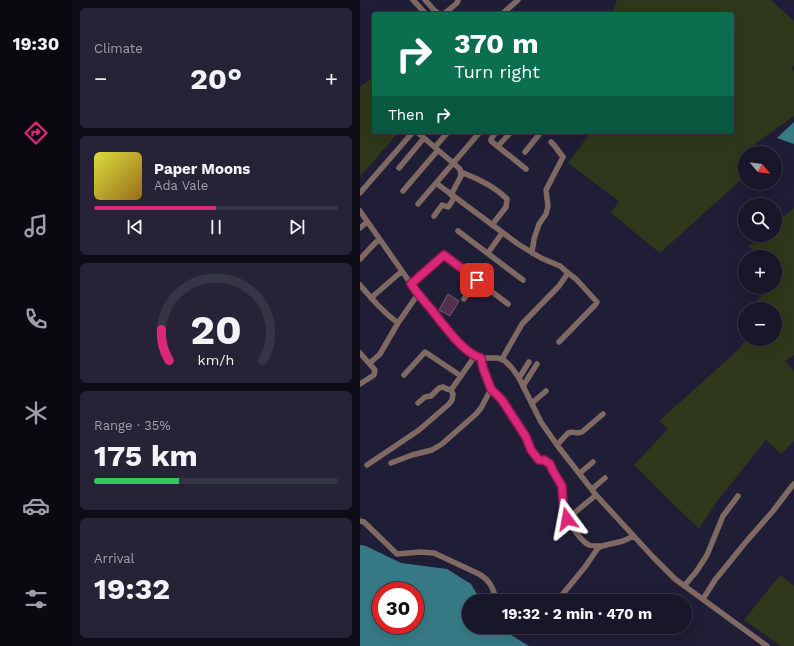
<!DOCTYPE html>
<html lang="en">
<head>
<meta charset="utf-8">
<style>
  body { margin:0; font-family:"Work Sans",sans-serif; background:#252335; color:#f1f3f6; height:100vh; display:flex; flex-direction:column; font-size:15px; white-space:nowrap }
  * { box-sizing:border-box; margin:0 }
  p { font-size:13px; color:#9f9fa8 }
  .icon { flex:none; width:22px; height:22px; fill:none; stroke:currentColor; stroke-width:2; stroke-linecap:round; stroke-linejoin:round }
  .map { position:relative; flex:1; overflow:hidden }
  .side { display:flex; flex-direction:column; gap:8px; padding:8px; background:#0d0c17; width:288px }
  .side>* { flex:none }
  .banner { position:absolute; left:12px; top:12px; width:362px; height:122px; border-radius:4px; box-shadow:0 4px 16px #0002,0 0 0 1px #363546; background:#0b6e4f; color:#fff; overflow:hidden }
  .needle { width:26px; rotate:119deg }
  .controls { position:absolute; left:378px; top:146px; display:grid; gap:8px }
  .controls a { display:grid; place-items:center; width:44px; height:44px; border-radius:50%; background:#181629; box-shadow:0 4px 16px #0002,0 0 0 1px #363546; font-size:20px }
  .speed { position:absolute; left:12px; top:582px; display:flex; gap:8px; font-size:20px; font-weight:700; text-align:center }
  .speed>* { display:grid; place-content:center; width:52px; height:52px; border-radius:50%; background:#181629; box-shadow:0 4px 16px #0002,0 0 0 1px #363546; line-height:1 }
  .speed .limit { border:6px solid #d22; background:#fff; color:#111 }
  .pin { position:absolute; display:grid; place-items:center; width:34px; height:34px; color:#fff; margin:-17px; border-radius:8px; box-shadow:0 2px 6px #0006 }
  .me { position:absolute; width:44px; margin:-22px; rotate:347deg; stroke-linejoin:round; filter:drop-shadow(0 0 3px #0008) }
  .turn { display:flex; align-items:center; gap:14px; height:84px; padding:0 16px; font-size:18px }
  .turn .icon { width:52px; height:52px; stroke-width:2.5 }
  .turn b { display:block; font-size:28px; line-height:34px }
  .then { display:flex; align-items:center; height:38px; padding:0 16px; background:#0003; gap:8px; font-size:15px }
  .big { font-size:30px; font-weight:700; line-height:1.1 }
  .side .card { flex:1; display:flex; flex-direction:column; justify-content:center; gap:6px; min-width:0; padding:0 14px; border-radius:6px; background:#252335 }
  .side .dial { align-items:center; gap:0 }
  .dial svg { height:104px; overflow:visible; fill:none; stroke:#363546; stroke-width:7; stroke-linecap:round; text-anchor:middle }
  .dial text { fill:#f1f3f6; stroke:none }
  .song { display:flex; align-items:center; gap:12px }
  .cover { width:48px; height:48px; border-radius:6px; background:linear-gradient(135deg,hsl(60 70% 55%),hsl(40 70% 35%)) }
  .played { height:4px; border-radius:2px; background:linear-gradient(90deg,#db2777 50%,#363546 50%) }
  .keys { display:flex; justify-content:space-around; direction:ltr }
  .heat { display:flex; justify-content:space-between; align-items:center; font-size:22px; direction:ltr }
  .charge { height:6px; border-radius:3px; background:linear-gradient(90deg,#34c759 35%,#363546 0) }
  .trip { position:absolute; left:102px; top:594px; width:230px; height:40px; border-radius:20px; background:#181629; box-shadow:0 4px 16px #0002,0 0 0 1px #363546; font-weight:700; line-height:40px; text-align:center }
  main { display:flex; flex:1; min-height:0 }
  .tab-bar { display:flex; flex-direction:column; width:72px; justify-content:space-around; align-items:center; background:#0a0910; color:#9f9fa8 }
  .tab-bar .icon { width:28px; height:28px }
  .tab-bar .active { color:#db2777 }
  .tab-bar b { font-size:18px; color:#f1f3f6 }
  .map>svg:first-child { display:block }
  .green { fill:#2f381a }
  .water { fill:#377a86; fill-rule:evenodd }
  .building { fill:#532f4e; stroke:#735a70 }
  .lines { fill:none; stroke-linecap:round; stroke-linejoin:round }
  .minor { stroke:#806962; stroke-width:5.5 }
  .route-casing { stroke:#8e194d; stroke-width:10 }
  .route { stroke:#db2777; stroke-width:7 }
</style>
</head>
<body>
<main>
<nav class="tab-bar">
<b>19:30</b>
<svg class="icon active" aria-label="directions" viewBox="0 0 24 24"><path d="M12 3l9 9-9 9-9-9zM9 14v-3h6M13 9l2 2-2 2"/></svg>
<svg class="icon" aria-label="music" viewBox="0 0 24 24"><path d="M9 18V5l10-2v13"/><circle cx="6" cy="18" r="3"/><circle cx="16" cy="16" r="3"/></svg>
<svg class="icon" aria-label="phone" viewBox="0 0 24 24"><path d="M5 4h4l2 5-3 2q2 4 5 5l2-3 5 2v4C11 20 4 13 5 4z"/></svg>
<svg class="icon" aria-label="climate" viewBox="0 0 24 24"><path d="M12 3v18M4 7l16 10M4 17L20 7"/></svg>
<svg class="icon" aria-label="car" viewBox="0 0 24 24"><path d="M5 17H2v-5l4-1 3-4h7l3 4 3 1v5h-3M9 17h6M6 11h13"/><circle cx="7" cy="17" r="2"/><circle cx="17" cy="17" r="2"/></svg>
<svg class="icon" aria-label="filters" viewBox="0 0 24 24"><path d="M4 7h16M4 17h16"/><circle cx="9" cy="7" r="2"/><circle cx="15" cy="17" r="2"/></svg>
</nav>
<section class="side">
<div class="card"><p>Climate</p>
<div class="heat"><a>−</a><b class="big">20°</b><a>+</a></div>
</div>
<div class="card">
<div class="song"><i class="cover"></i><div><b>Paper Moons</b><p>Ada Vale</p></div></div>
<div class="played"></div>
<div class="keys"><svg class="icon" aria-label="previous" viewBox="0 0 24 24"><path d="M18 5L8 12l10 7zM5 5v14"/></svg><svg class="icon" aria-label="pause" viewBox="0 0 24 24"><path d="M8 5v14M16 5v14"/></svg><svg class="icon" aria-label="next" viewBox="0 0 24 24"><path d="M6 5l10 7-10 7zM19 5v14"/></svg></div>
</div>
<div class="card dial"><svg viewBox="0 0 100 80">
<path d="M14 69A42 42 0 1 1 86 69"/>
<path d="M14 69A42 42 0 0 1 8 45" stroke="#db2777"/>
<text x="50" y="56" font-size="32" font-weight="700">20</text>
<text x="50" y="72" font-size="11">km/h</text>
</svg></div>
<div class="card"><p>Range · 35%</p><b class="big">175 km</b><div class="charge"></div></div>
<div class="card"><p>Arrival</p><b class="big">19:32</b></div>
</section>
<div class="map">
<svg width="434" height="646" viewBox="0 0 434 646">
  <rect width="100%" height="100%" fill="#201e37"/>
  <!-- green -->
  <path class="green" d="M257,0H411L434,21V65L431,68L434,72V116L385,151V176L300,253L251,213L259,201L208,163L231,132H372V14H252Z
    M14,77V132H39L0,177V87Z
    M434,208V355L425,361L434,371V441L421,454L406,440L355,504L339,529L274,465L308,429L299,421L377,351L387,339H415V309H390L409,287H415V281L418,277L415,274V257H399L389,246L402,235H415V224Z
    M420,575L434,586V646H421L384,620Z"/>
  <!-- water -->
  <path class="water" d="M434,122V144L417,138Z
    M0,545L6,546L41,563L87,569L111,584L121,601H109V627H138L169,646H0ZM21,591H55V625H21Z"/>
  <!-- building -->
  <path class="building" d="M88,294L99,301L90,316L79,310Z"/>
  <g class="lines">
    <!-- minor -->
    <path class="minor" d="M53,0L66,14
      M65,0L75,11L79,14
      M84,14L97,3L98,0
      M142,14L158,0
      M57,132L100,169L101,176L91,195
      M136,132L131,139V141L166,169
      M138,146L151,132
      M75,147L88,132
      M165,152L181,132
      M39,168L64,138
      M101,172C118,179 134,186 147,199L146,207L132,225
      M76,183L158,244L181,258L200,266L208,273L216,279L237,302L236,304L199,342
      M43,191L78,150
      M0,193L53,132
      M58,204L120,132
      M0,211L58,294L97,341L115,356L121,358H138L145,361L152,368L159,378L181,422L197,445L236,495L293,557L315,579L407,646
      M74,216L82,205L88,207L89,206L94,198
      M0,228L7,222
      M98,231L163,280
      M128,253L142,233
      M172,253L174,239L179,224L186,214L188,206L186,190L203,157L194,145L191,142
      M0,259L19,239
      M51,284L84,255L148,304
      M0,285C12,299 23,312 38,323
      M11,298L42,271
      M104,299L117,280
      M0,353L15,370L14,375L0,384
      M121,358L123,368L131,389L143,400L165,437L171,451L179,460H183L190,464L193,471L202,486L203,502L207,519
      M142,359L162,324L199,286L208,273
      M10,363L20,354L38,323L58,294
      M44,375L65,352L101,376
      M159,378L169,362
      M163,386L177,364
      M91,390L115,356
      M172,403L186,391
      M197,445L208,433C213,431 217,434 222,432L243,414
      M31,463L52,455L72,450L82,444L116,414L121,408L131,389
      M7,465L59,430L89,404L92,400L93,394L91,390L87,389L83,387L79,388L71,396L65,397L58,403
      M220,473L233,462
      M232,489L245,478
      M236,495L207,519C211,526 222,542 229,545C232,546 238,546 242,546
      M0,521L4,522L37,554L60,552L74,553L119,574C131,581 133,589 137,601
      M324,586L336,572L347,555L363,516L378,496
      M343,599L355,580L385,543L413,511L432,486L434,484
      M197,601L225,567L238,548L242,546L263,541L274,536"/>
  </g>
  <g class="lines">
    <defs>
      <path id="route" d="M117,280L84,255L51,284C59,296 69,306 78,318C89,331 104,353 121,358L123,368L131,389L142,400L166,437L171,450L179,460H184L190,464L193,471L202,486L203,502L207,519"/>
    </defs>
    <!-- route casing -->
    <use href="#route" class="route-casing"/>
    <!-- route -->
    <use href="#route" class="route"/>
  </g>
</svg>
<div class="controls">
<a><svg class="needle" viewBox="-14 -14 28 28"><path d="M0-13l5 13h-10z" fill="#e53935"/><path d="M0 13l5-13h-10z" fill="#9f9fa8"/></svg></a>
<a><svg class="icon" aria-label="search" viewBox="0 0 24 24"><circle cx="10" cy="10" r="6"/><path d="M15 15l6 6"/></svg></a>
<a>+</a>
<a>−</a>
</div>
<div class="speed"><div class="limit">30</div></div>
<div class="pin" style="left:117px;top:280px;background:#d93025"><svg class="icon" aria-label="arrive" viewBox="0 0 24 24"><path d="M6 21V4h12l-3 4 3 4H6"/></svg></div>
<svg class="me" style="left:207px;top:519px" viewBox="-20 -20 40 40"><path d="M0-17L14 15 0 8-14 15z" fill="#db2777" stroke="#fff" stroke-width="4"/></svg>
<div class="trip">19:32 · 2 min · 470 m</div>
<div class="banner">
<div class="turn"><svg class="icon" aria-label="right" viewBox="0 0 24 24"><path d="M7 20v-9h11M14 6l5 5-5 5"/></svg><div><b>370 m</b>Turn right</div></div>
<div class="then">Then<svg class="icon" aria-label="right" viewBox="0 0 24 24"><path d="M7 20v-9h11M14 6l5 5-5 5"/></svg></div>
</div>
</div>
</main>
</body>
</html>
